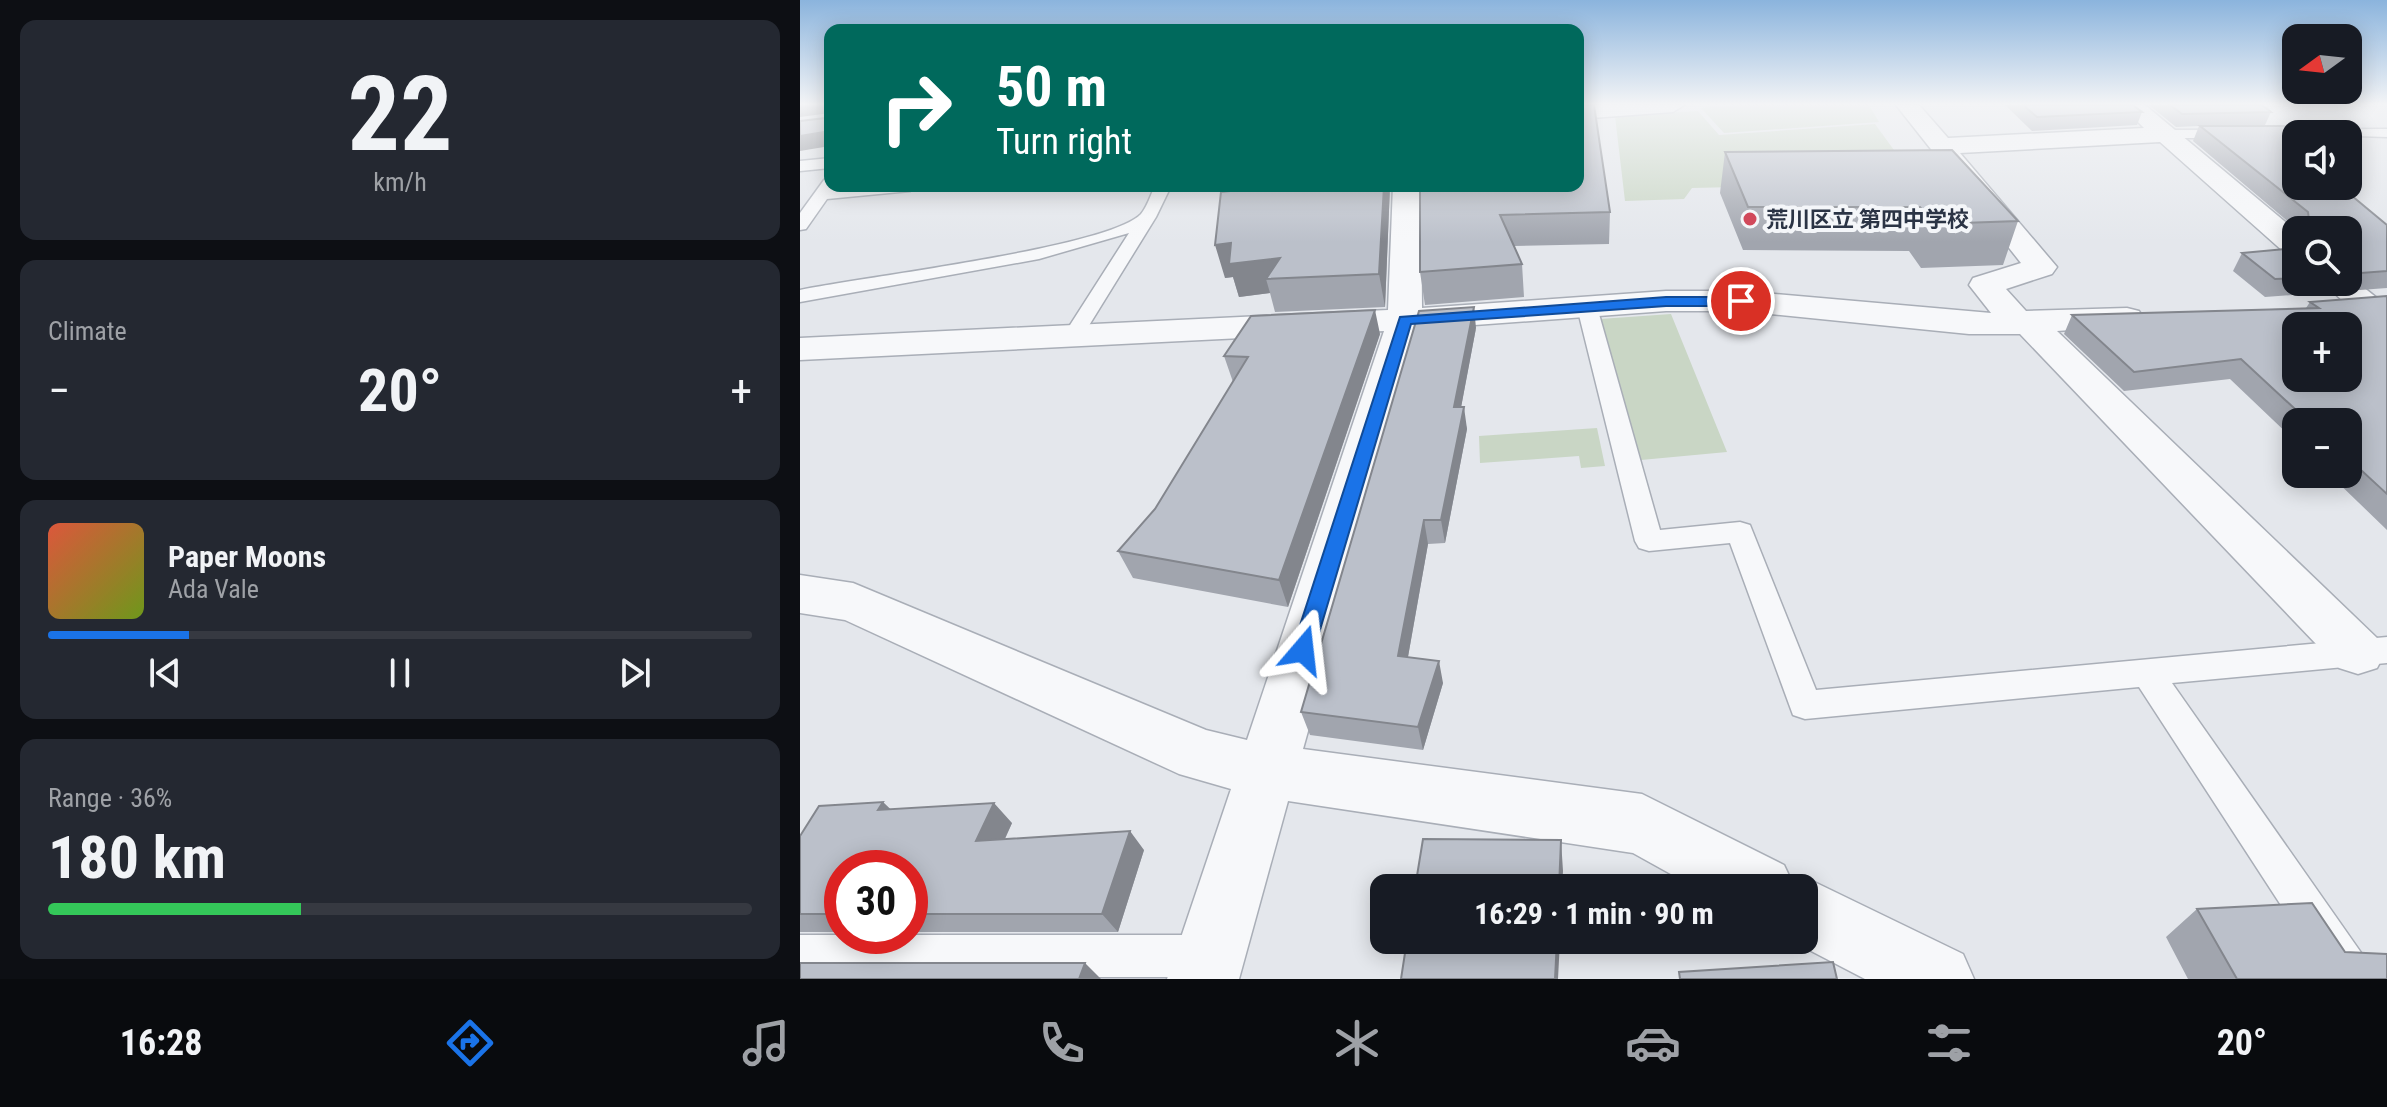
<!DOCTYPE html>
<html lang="en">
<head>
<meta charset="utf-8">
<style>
  body { margin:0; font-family:"Roboto Condensed","Noto Sans JP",sans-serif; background:#242831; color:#f1f3f6; height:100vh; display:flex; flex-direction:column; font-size:30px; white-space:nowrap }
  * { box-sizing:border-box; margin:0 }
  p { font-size:26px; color:#9ea1a6 }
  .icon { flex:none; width:44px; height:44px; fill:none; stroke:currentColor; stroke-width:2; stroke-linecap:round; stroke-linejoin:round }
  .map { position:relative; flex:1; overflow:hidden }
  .drawer { display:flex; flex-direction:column; gap:20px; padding:20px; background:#0d0f14; width:800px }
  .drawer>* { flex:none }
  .banner { position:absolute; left:24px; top:24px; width:760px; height:168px; border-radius:16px; box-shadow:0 4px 20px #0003; background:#00695c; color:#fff; overflow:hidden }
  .needle { width:52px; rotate:255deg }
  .controls { position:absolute; left:1482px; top:24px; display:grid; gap:16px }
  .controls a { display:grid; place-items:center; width:80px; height:80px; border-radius:16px; background:#171b24; box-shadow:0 4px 20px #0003; font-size:40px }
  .speed { position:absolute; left:24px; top:850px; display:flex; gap:16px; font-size:40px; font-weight:700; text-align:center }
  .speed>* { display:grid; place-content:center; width:104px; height:104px; border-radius:50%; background:#171b24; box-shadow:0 4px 20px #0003; line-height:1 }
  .speed .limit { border:12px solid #d22; background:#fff; color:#111 }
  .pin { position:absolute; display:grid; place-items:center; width:68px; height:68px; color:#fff; margin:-34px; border:4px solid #fff; border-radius:50%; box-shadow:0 2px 8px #0007 }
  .me { position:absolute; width:88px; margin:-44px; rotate:17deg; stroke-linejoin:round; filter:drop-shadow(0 0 6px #0008) }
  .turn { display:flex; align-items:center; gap:28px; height:168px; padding:0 40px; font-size:36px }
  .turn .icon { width:104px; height:104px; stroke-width:2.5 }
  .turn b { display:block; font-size:56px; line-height:68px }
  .big { font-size:60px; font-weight:700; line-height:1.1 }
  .drawer .widget { flex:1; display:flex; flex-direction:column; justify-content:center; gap:12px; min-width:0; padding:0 28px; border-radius:16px; background:#242831 }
  .drawer .dial { align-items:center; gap:0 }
  .dial b { font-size:104px; line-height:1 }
  .song { display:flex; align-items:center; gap:24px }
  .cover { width:96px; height:96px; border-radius:12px; background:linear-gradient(135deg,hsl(10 70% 55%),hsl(80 70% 35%)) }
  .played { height:8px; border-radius:4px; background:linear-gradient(90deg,#1a73e8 20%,#363941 20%) }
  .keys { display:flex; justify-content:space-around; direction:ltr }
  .heat { display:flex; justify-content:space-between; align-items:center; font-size:44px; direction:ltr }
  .charge { height:12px; border-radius:6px; background:linear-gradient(90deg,#34c759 36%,#363941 0) }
  .trip { position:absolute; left:570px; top:874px; width:448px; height:80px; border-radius:16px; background:#171b24; box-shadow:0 4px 20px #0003; font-weight:700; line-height:80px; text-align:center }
  .tabs { display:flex; height:128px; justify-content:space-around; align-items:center; background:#090b0e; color:#9ea1a6 }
  .tabs .icon { width:56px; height:56px }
  .tabs .selected { color:#1a73e8 }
  .tabs b { font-size:36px; color:#f1f3f6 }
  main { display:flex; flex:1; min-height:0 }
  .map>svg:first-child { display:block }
  .green { fill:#c9d6c5 }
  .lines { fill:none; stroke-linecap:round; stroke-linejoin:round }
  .service-casing { stroke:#a9aeb7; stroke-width:3 }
  .minor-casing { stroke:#a9aeb7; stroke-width:3 }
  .service { fill:#f7f8fa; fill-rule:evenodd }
  .minor { fill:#f7f8fa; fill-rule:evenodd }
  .wall { fill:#a1a5ae }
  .shaded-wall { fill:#83868d }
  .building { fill:#bbc0ca; stroke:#83868d; stroke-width:2; fill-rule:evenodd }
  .route { fill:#1a73e8; stroke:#114b97; stroke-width:2 }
  .poi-dot { fill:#d1495b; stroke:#f4f6f9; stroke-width:3 }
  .labels { text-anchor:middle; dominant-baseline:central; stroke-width:8; stroke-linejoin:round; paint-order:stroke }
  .far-poi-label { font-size:22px; font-weight:bold; fill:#2b3445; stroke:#f4f6f9; text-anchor:start }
</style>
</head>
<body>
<main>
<section class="drawer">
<div class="widget dial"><b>22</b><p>km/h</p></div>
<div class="widget"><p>Climate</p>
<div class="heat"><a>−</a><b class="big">20°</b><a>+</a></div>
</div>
<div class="widget">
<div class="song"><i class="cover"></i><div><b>Paper Moons</b><p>Ada Vale</p></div></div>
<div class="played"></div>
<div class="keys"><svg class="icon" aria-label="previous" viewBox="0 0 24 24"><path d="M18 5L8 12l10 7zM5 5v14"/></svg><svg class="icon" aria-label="pause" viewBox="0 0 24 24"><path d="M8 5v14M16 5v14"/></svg><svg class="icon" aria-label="next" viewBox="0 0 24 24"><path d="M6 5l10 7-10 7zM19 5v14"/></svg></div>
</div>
<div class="widget"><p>Range · 36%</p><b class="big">180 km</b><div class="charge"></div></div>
</section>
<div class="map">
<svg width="1587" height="979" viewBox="0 0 1587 979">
  <rect width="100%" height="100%" fill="#e4e7ec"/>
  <!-- green -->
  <path class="green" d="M939,105H1069L1079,122L924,133L901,108Z
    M898,111L919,135L1075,124L1118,183L892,188L884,199L825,201L815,116Z
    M871,314L927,452L841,460L800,319Z
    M797,428L805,466L781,468L779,456L680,463L679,436Z"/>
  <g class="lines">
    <defs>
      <path id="service" d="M1587,129V137L1496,134V138H1367L1360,134L1367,130Z
        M30,158V168L0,171V161Z
        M30,178V186H36L34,189L118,186L110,191L27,199L6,229L0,230V213L24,180Z
        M355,186H371L356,217L280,340H266L263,336L329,233L239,259L0,302V290C61,277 308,248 341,214C347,207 351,194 355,186Z
        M787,301L797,307L860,530L940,522L950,525L1016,690L1587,637V663L1372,683L1569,964L1575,979H1529L1339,687L1005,719L993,715L930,543L849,551L839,548L835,541L777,307Z
        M0,935H408L423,941L429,956L423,971L408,977H0Z"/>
      <path id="minor" d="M778,105H884L873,112L778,119Z
        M1096,105H1119L1148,138L1344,128L1321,105H1345L1496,231V256L1485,253L1360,142L1160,153L1257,267L1252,274L1206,289L1226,311L1327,308L1339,311L1344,318L1339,325L1257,331L1577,638L1585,653L1577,668L1558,674L1539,668L1220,334H1169L941,311H866L620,329L503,749L842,794L984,865L992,882L1004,877L1163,954L1174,979H1065L990,940H1004V888H896L833,853L488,801L439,979H367L431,789L379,774L45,620L0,613V575L53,583L406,730L447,740L584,331L0,360V338L588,310L593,186H621L622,308L866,291H941L1191,313L1169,285L1173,278L1221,263Z
        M1548,275L1587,306V333L1575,330L1522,282H1548Z"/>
    </defs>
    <!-- service casing -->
    <use href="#service" class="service-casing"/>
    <!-- minor casing -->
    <use href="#minor" class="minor-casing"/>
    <!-- service -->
    <use href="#service" class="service"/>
    <!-- minor -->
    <use href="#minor" class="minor"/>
  </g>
  <!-- wall -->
  <path class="wall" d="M1205,105H1333L1342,112L1337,125L1232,131Z
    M1349,105H1462L1471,112L1465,125L1425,126L1496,186H1546L1545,188H1543L1587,225V288L1465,297L1433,271L1442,253L1496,248V282H1548V230H1498L1393,141L1399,126L1376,127Z
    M925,152L1218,221L1203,265L1121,268L1109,251L943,250L920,193Z
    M1548,167L1554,172L1548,183Z
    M480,186H590L585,307L475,312L470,293L439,297L433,277L425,278Z
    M620,186L810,212L809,244L714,246L722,264L724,297L625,305L620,272Z
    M1587,296V530L1529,474H1548V422H1496V442L1430,379L1324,391L1264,334L1272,315L1506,308L1510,302Z
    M676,328L661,407L667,429L645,543L628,544L608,657L643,683L623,750L510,735L501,712Z
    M580,334L488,607L333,578L318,551L355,509L433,382L424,356Z
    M90,809L212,823L205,839L344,850L318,932H110V868H42V932H0V836Z
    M1397,909L1545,952L1587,979H1388L1366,937Z"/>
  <!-- shaded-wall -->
  <path class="shaded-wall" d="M0,105H27L30,113L0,117Z
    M30,131V146L0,151V136Z
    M584,186H590L585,307L579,274Z
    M431,243L480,258L466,279L470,293L439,297L433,277L425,278L415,245Z
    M674,307L676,328L657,429L654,407Z
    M575,310L580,334L488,607L479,580Z
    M664,407L667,429L645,543L641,520Z
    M624,520L628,544L604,679L598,656Z
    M639,661L643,683L623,750L618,727Z
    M83,802L104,822L78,810Z
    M194,803L212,823L195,860L176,841Z
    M330,831L344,850L318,932L302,914Z
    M761,840L763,871L762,888H759Z
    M757,940H760L758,979H755Z
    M285,963L301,979H279Z"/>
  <!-- building -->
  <path class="building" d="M25,105H30V131L0,136V121L25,118Z
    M778,105H794L810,212L700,215L722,264L620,272V186H778Z
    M1223,105H1333L1342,112L1237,117Z
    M1370,105H1462L1471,112L1382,114Z
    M1400,126H1493L1503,134H1496V186H1540L1587,225V271L1548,274V230H1523L1509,220L1508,212Z
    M1152,150L1218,221L1133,224L1120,207H948L925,152Z
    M480,186H584L579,274L466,279L480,258L429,264L431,243L415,245L421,192Z
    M1496,248V278L1475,279L1442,253Z
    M1587,296V494L1548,458V422H1509L1441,359L1334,372L1272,315L1519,308L1510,302ZM1496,326H1548V378H1496Z
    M674,307L654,407H664L641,520H624L598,656L639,661L618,727L501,712L619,311Z
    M575,310L479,580L318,551L355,509L448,357L424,356L451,316Z
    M83,802L78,810L194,803L176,841L330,831L302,914H110V868H42V914H0V836L19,806Z
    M623,839L761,840L759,888H615Z
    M1512,903L1545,952L1587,954V979H1437L1397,909Z
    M607,940H757L755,979H601Z
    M1033,962L1037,979H880L879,972Z
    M0,963H285L279,979H0Z"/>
  <!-- sky -->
  <linearGradient id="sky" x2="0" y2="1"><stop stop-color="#8bb4dd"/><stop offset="0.43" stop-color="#f3f4f6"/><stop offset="1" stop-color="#f3f4f6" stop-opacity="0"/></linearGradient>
  <rect width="1587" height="242" fill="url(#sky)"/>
  <!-- route -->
  <path class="route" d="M866,297H941L948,301L941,306H866L611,324L514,650L511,657H495L492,650L600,317Z"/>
  <!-- markers -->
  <circle class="poi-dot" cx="950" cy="219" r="8"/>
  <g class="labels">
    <!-- far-poi labels -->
    <g class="far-poi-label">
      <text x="966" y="219">荒川区立 第四中学校</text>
    </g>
  </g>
</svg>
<div class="controls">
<a><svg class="needle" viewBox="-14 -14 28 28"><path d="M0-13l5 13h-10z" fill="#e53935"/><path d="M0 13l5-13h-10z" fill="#9ea1a6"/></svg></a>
<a><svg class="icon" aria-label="sound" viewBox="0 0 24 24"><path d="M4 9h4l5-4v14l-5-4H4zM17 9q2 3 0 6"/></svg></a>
<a><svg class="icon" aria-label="search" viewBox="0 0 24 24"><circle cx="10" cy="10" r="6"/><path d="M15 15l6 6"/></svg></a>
<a>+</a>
<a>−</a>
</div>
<div class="speed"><div class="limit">30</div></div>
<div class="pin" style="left:941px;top:301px;background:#d93025"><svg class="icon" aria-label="arrive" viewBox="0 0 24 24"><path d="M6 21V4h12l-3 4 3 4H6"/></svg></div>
<svg class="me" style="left:503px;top:650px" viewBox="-20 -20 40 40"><path d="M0-17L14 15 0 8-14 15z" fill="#1a73e8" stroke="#fff" stroke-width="4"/></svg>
<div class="trip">16:29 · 1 min · 90 m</div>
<div class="banner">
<div class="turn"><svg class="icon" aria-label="right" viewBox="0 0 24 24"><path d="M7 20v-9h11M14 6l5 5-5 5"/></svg><div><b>50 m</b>Turn right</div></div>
</div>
</div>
</main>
<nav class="tabs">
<b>16:28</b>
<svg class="icon selected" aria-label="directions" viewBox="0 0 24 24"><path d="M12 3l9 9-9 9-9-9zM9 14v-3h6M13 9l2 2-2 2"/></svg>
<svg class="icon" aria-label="music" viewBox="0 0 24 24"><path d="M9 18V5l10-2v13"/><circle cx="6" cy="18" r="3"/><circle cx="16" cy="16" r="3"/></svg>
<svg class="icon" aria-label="phone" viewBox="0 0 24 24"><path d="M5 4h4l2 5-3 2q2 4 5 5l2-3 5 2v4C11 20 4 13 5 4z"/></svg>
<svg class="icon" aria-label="climate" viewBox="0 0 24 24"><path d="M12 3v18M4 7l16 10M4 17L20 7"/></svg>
<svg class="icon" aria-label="car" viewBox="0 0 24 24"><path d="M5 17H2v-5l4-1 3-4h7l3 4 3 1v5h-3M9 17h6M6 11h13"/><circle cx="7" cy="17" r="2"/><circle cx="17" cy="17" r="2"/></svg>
<svg class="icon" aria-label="filters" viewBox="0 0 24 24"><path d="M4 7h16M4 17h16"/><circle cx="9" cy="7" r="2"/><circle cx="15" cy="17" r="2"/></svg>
<b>20°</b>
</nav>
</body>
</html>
